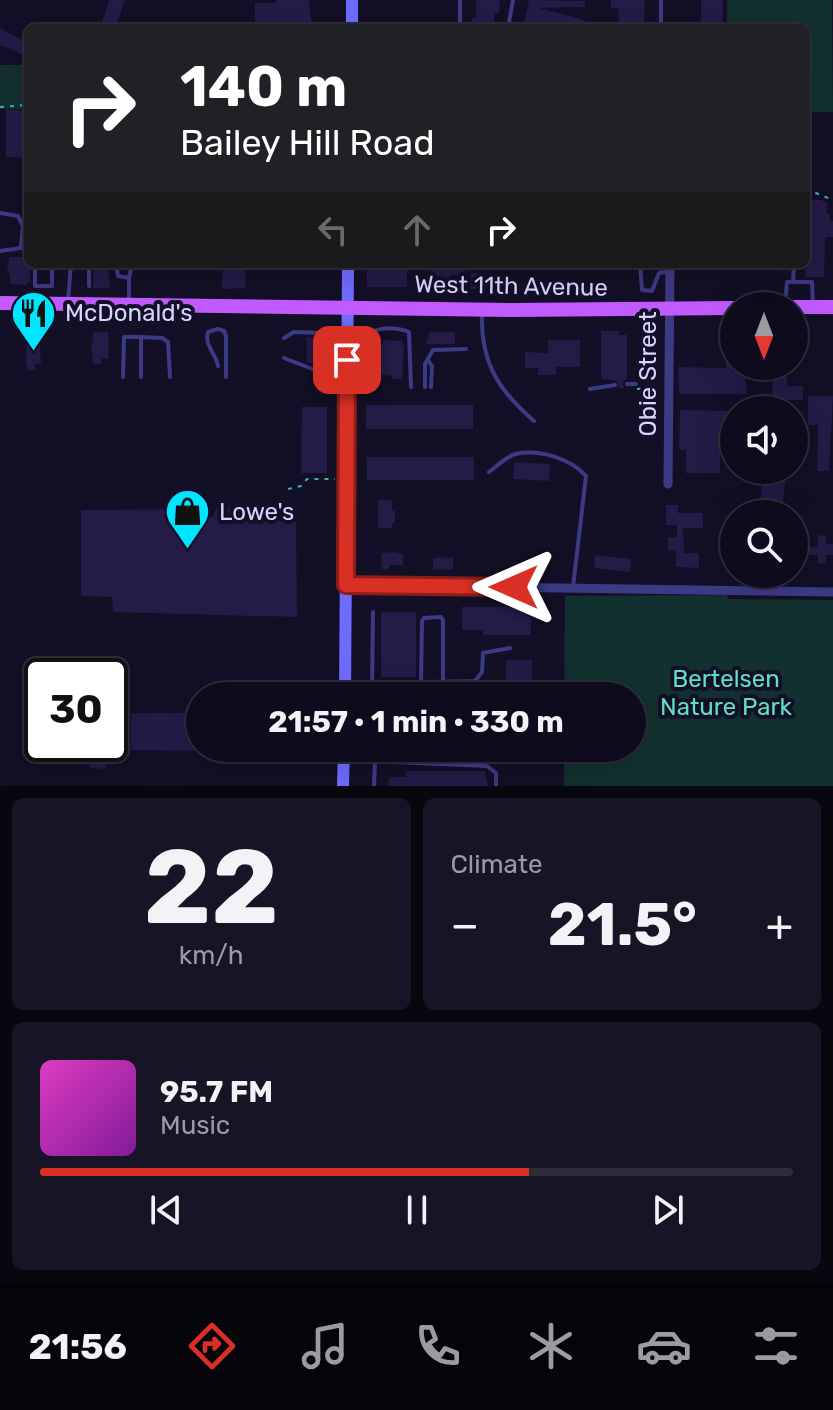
<!DOCTYPE html>
<html lang="en">
<head>
<meta charset="utf-8">
<style>
  body { margin:0; font-family:Rubik,sans-serif; background:#171425; color:#f1f3f6; height:100vh; display:flex; flex-direction:column; font-size:30px; white-space:nowrap }
  * { box-sizing:border-box; margin:0 }
  p { font-size:26px; color:#9b9ba3 }
  .icon { flex:none; width:44px; height:44px; fill:none; stroke:currentColor; stroke-width:2; stroke-linecap:round; stroke-linejoin:round }
  .map { position:relative; height:786px; overflow:hidden }
  .sheet { display:flex; flex-direction:column; gap:12px; padding:12px; background:#08060f; flex:1 }
  .sheet>* { flex:none }
  .hud { position:absolute; left:24px; top:24px; width:786px; height:244px; border-radius:12px; box-shadow:0 8px 32px #0002,0 0 0 2px #2e2b3b; background:#202124; color:#fff; overflow:hidden }
  .needle { width:52px; rotate:180deg }
  .buttons { position:absolute; left:720px; top:292px; display:grid; gap:16px }
  .buttons a { display:grid; place-items:center; width:88px; height:88px; border-radius:50%; background:#0e0b1c; box-shadow:0 8px 32px #0002,0 0 0 2px #2e2b3b; font-size:40px }
  .speed { position:absolute; left:24px; top:658px; display:flex; gap:16px; font-size:40px; font-weight:700; text-align:center }
  .speed>* { display:grid; place-content:center; width:104px; height:104px; border-radius:50%; background:#0e0b1c; box-shadow:0 8px 32px #0002,0 0 0 2px #2e2b3b; line-height:1 }
  .speed .limit { border:4px solid #111; border-radius:12px; background:#fff; color:#111 }
  .pin { position:absolute; display:grid; place-items:center; width:68px; height:68px; color:#fff; margin:-34px; border-radius:16px; box-shadow:0 4px 12px #0006 }
  .me { position:absolute; width:88px; margin:-44px; rotate:270deg; stroke-linejoin:round; filter:drop-shadow(0 0 6px #0008) }
  .turn { display:flex; align-items:center; gap:28px; height:168px; padding:0 24px; font-size:36px }
  .turn .icon { width:104px; height:104px; stroke-width:2.5 }
  .turn b { display:block; font-size:56px; line-height:68px }
  .lanes { display:flex; align-items:center; height:76px; padding:0 24px; background:#0003; justify-content:center; gap:40px; direction:ltr }
  .lanes .off { opacity:.35 }
  .big { font-size:60px; font-weight:700; line-height:1.1 }
  .sheet .widget { flex:1; display:flex; flex-direction:column; justify-content:center; gap:12px; min-width:0; padding:0 28px; border-radius:12px; background:#171425 }
  .sheet .dial { align-items:center; gap:0 }
  .dial b { font-size:104px; line-height:1 }
  .song { display:flex; align-items:center; gap:24px }
  .cover { width:96px; height:96px; border-radius:12px; background:linear-gradient(135deg,hsl(310 70% 55%),hsl(290 70% 35%)) }
  .played { height:8px; border-radius:4px; background:linear-gradient(90deg,#d93025 65%,#2e2b3b 65%) }
  .keys { display:flex; justify-content:space-around; direction:ltr }
  .heat { display:flex; justify-content:space-between; align-items:center; font-size:44px; direction:ltr }
  .sheet .tiles { flex:1; display:grid; gap:12px; grid-template-columns:1fr 1fr }
  .widget:last-child { grid-column:span 2 }
  .trip { position:absolute; left:186px; top:682px; width:460px; height:80px; border-radius:40px; background:#0e0b1c; box-shadow:0 8px 32px #0002,0 0 0 2px #2e2b3b; font-weight:700; line-height:80px; text-align:center }
  .menu { display:flex; height:128px; justify-content:space-around; align-items:center; background:#06040b; color:#9b9ba3 }
  .menu .icon { width:56px; height:56px }
  .menu .selected { color:#d93025 }
  .menu b { font-size:36px; color:#f1f3f6 }
  .map>svg:first-child { display:block }
  .green { fill:#12302f }
  .building { fill:#241b47 }
  .lines { fill:none; stroke-linecap:round; stroke-linejoin:round }
  .path { stroke:#2fb8b0; stroke-width:2; stroke-dasharray:4 6; stroke-linecap:butt }
  .lane { stroke:#3d3a85; stroke-width:4 }
  .street { stroke:#3d3a85; stroke-width:9 }
  .secondary { stroke:#6f6bff; stroke-width:12 }
  .primary { stroke:#c25bff; stroke-width:14 }
  .route-casing { stroke:#8d1f18; stroke-width:20 }
  .route { stroke:#d93025; stroke-width:14 }
  .labels { text-anchor:middle; dominant-baseline:central; stroke-width:8; stroke-linejoin:round; paint-order:stroke }
  .street-label { font-size:24px; fill:#d9d4ff; stroke:#130f26 }
  .poi-label { font-size:24px; fill:#d9d4ff; stroke:#130f26; text-anchor:start }
  .park-label { font-size:24px; fill:#5fe0c0; stroke:#130f26 }
</style>
</head>
<body>
<div class="map">
<svg width="833" height="786" viewBox="0 0 833 786">
  <rect width="100%" height="100%" fill="#130f26"/>
  <!-- green -->
  <path class="green" d="M727,0H832L833,112H806V28H727Z
    M0,65H28V109H0Z
    M727,595L728,599L833,600V786H564V748H632V696H564L565,596Z"/>
  <!-- building -->
  <path class="building" d="M109,0H125L115,28H100Z
    M276,0H309L312,28H255V3H276Z
    M476,0H500L499,13H494V28L471,24L472,18H476Z
    M529,0L585,1V7L539,8L581,19L600,28H523Z
    M611,0H645L644,28H619L618,8H611Z
    M701,0H723L722,28H701Z
    M0,28L28,43L26,56L1,45L0,47Z
    M6,110H28V158L6,157Z
    M806,200H821L827,203V214H830V221H833V237H825L824,277H805L806,258H811L812,218L806,214Z
    M9,257H27V264H30V282H27V285L10,284V273H7Z
    M94,264H108L110,288H93Z
    M244,264H246L245,288L222,289L223,267L240,270Z
    M431,264H465V275H450V278H431Z
    M407,267V287H367V268Z
    M471,273H486V289H471Z
    M27,325H38L41,363L35,364V370H28L26,363Z
    M724,326H734V366H744L747,394H679L678,367L726,368Z
    M601,331H619V335H627V379L622,382L624,388H619L617,381L601,379Z
    M93,332H108L109,354L108,359H101V364H93L91,343H93Z
    M429,332H455V344H426Z
    M306,337L318,338L319,362L317,365L307,362Z
    M383,340L402,341V345H404L402,379H392V376L378,374V344H383Z
    M548,340H580V367H556V375H538V368H525V352L548,353Z
    M773,366H787V386H803V400H787V410H772Z
    M808,396H833L829,471H817L818,425H808Z
    M366,405H473V429H366Z
    M302,407H327V473H301Z
    M680,410L734,411V427H720V473H686V450H679Z
    M367,457H474V480H367Z
    M514,462L550,464L549,481L513,479Z
    M762,470H786L782,514H757V501H761Z
    M378,500H392V511H395V523H392V528H378Z
    M666,505H678V513H703V528H683L684,553H699V568L676,567V550H668V537H677V525H666Z
    M217,507L274,508L278,512V518H296L297,617L113,612L112,597L81,596V510L189,509L202,512V517H213Z
    M818,535L826,536V544H833V555H826V564L818,563V555H801L800,570H794V548L818,547Z
    M395,552L403,554V565H389V569H382L381,553Z
    M595,555L631,559L630,572L594,568Z
    M453,557V569L433,570V558Z
    M462,607H531V635H483V630H462Z
    M381,612H416V677H381Z
    M506,660H532V686L506,685Z
    M131,713H200V751L131,750Z
    M84,744H105L106,769L89,768V760H84Z
    M443,748H498L497,754H443Z
    M406,771H485L488,786H389V777H406Z"/>
  <g class="lines">
    <!-- path -->
    <path class="path" d="M0,107L28,105
      M806,189L833,200
      M637,389L654,388
      M288,489L301,486L307,479H335"/>
    <!-- lane -->
    <path class="lane" d="M661,0V28
      M460,26V0
      M508,28L513,0
      M0,213L18,216L23,226L21,248L0,251
      M35,264V286H52V264
      M116,264L118,276L129,278V302
      M230,264L239,265
      M640,264L642,290L652,291L659,273L667,272
      M129,278L132,264
      M793,282L794,264
      M89,286V264
      M68,301L71,264
      M785,306L787,282H812L813,305
      M482,311C480,361 497,389 534,421
      M141,337L162,338L168,342L170,377
      M284,358L315,370L322,369L324,363L323,333L294,332L284,338
      M428,360L432,366L431,387
      M218,366C216,353 204,346 208,332L218,329L224,331L226,336V377
      M123,377L124,337H141V377
      M627,384H636
      M425,387V364L433,350L466,349
      M590,389L615,385
      M368,391L369,335C377,326 397,327 409,332L411,387
      M489,472C497,466 506,457 515,454C539,449 570,458 586,476L573,587
      M421,683L422,621L424,618L441,617L443,620V683
      M372,688L373,612
      M348,690L372,691L374,696
      M372,691L384,683L475,681L482,672L483,653L510,648
      M345,748H370
      M346,760L487,766L496,773V786
      M374,786L375,761"/>
    <!-- street -->
    <path class="street" d="M668,484L670,264
      M346,585L833,592"/>
    <!-- secondary -->
    <path class="secondary" d="M352,0V28
      M345,696L348,264
      M343,786L344,748"/>
    <!-- primary -->
    <path class="primary" d="M0,303L513,310L734,308
      M794,307H833"/>
  </g>
  <g class="lines">
    <defs>
      <path id="route" d="M347,360L346,585L514,587"/>
    </defs>
    <!-- route casing -->
    <use href="#route" class="route-casing"/>
    <!-- route -->
    <use href="#route" class="route"/>
  </g>
  <!-- icons -->
  <defs>
    <symbol id="restaurant-pin" viewBox="-11 -11 22 30"><path d="M0 17L-7.5 6A9.5 9.5 0 1 1 7.5 6Z" fill="#00e5ff" stroke="#130f26"/><path d="M-5-6h1v4h1v-4h1v4h1v-4h1v5L-1.5 .5V6h-2V.5L-5-1ZM5-6V6H3V1.5H1.5Q1.5-4 5-6Z" fill="#111"/></symbol>
    <symbol id="shop-pin" viewBox="-11 -11 22 30"><path d="M0 17L-7.5 6A9.5 9.5 0 1 1 7.5 6Z" fill="#00e5ff" stroke="#130f26"/><path d="M-5-2.5h2.3a2.7 3.5 0 0 1 5.4 0H5L5.5 6h-11ZM-1.5-2.5h3a1.5 2.3 0 0 0-3 0Z" fill="#111"/></symbol>
  </defs>
  <g fill-rule="evenodd">
    <use href="#restaurant-pin" x="8" y="288" width="51" height="69"/>
    <use href="#shop-pin" x="162" y="486" width="51" height="69"/>
  </g>
  <g class="labels">
    <!-- street labels -->
    <g class="street-label">
      <text transform="translate(511 286) rotate(1)">West 11th Avenue</text>
      <text transform="translate(648 374) rotate(-90)">Obie Street</text>
    </g>
    <!-- poi labels -->
    <g class="poi-label">
      <text x="65" y="313">McDonald's</text>
      <text x="219" y="512">Lowe's</text>
    </g>
    <!-- park labels -->
    <g class="park-label">
      <text x="726" y="679">Bertelsen<tspan x="726" dy="28">Nature Park</tspan></text>
    </g>
  </g>
</svg>
<div class="buttons">
<a><svg class="needle" viewBox="-14 -14 28 28"><path d="M0-13l5 13h-10z" fill="#e53935"/><path d="M0 13l5-13h-10z" fill="#9b9ba3"/></svg></a>
<a><svg class="icon" aria-label="sound" viewBox="0 0 24 24"><path d="M4 9h4l5-4v14l-5-4H4zM17 9q2 3 0 6"/></svg></a>
<a><svg class="icon" aria-label="search" viewBox="0 0 24 24"><circle cx="10" cy="10" r="6"/><path d="M15 15l6 6"/></svg></a>
</div>
<div class="speed"><div class="limit">30</div></div>
<div class="pin" style="left:347px;top:360px;background:#d93025"><svg class="icon" aria-label="arrive" viewBox="0 0 24 24"><path d="M6 21V4h12l-3 4 3 4H6"/></svg></div>
<svg class="me" style="left:514px;top:587px" viewBox="-20 -20 40 40"><path d="M0-17L14 15 0 8-14 15z" fill="#d93025" stroke="#fff" stroke-width="4"/></svg>
<div class="trip">21:57 · 1 min · 330 m</div>
<div class="hud">
<div class="turn"><svg class="icon" aria-label="right" viewBox="0 0 24 24"><path d="M7 20v-9h11M14 6l5 5-5 5"/></svg><div><b>140 m</b>Bailey Hill Road</div></div>
<div class="lanes"><svg class="icon off" aria-label="left" viewBox="0 0 24 24"><path d="M17 20v-9H6M10 6l-5 5 5 5"/></svg><svg class="icon off" aria-label="ahead" viewBox="0 0 24 24"><path d="M12 20V5M6 11l6-6 6 6"/></svg><svg class="icon" aria-label="right" viewBox="0 0 24 24"><path d="M7 20v-9h11M14 6l5 5-5 5"/></svg></div>
</div>
</div>
<section class="sheet">
<div class="tiles">
<div class="widget dial"><b>22</b><p>km/h</p></div>
<div class="widget"><p>Climate</p>
<div class="heat"><a>−</a><b class="big">21.5°</b><a>+</a></div>
</div>
<div class="widget">
<div class="song"><i class="cover"></i><div><b>95.7 FM</b><p>Music</p></div></div>
<div class="played"></div>
<div class="keys"><svg class="icon" aria-label="previous" viewBox="0 0 24 24"><path d="M18 5L8 12l10 7zM5 5v14"/></svg><svg class="icon" aria-label="pause" viewBox="0 0 24 24"><path d="M8 5v14M16 5v14"/></svg><svg class="icon" aria-label="next" viewBox="0 0 24 24"><path d="M6 5l10 7-10 7zM19 5v14"/></svg></div>
</div>
</div>
</section>
<nav class="menu">
<b>21:56</b>
<svg class="icon selected" aria-label="directions" viewBox="0 0 24 24"><path d="M12 3l9 9-9 9-9-9zM9 14v-3h6M13 9l2 2-2 2"/></svg>
<svg class="icon" aria-label="music" viewBox="0 0 24 24"><path d="M9 18V5l10-2v13"/><circle cx="6" cy="18" r="3"/><circle cx="16" cy="16" r="3"/></svg>
<svg class="icon" aria-label="phone" viewBox="0 0 24 24"><path d="M5 4h4l2 5-3 2q2 4 5 5l2-3 5 2v4C11 20 4 13 5 4z"/></svg>
<svg class="icon" aria-label="climate" viewBox="0 0 24 24"><path d="M12 3v18M4 7l16 10M4 17L20 7"/></svg>
<svg class="icon" aria-label="car" viewBox="0 0 24 24"><path d="M5 17H2v-5l4-1 3-4h7l3 4 3 1v5h-3M9 17h6M6 11h13"/><circle cx="7" cy="17" r="2"/><circle cx="17" cy="17" r="2"/></svg>
<svg class="icon" aria-label="filters" viewBox="0 0 24 24"><path d="M4 7h16M4 17h16"/><circle cx="9" cy="7" r="2"/><circle cx="15" cy="17" r="2"/></svg>
</nav>
</body>
</html>
